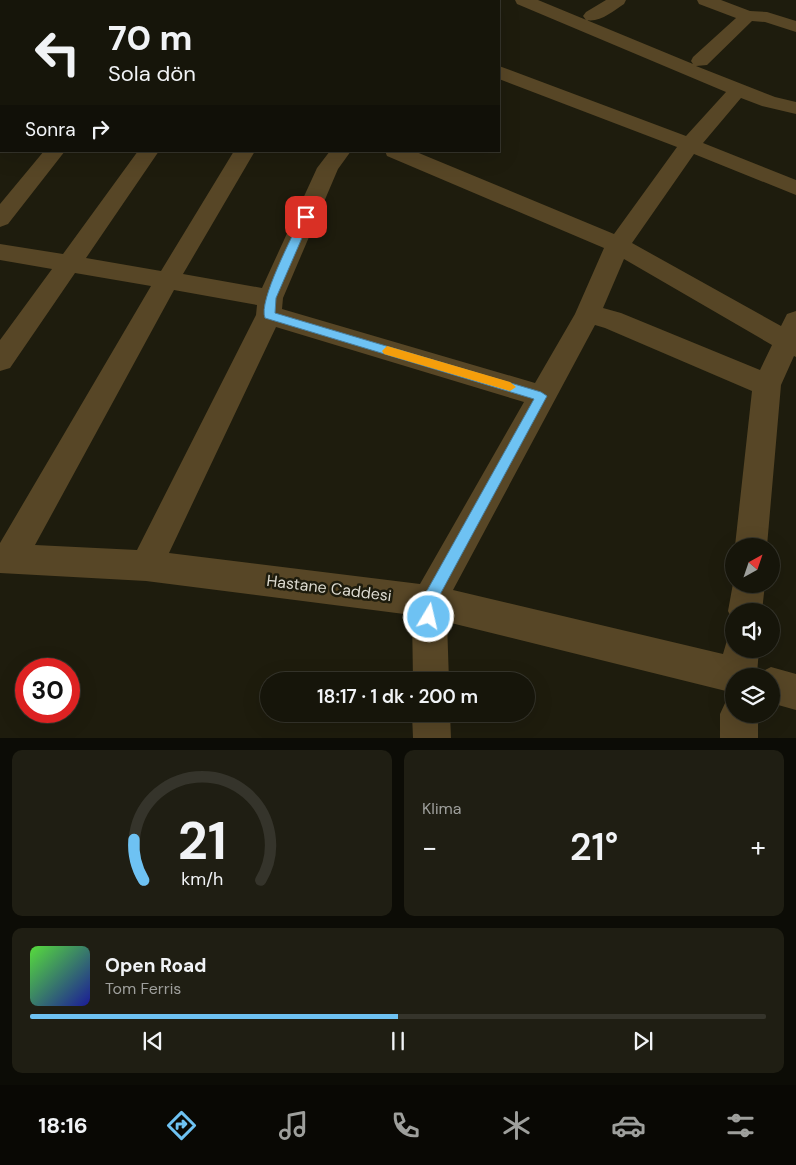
<!DOCTYPE html>
<html lang="tr">
<head>
<meta charset="utf-8">
<style>
  body { margin:0; font-family:"DM Sans",sans-serif; background:#1f1e13; color:#f1f3f6; height:100vh; display:flex; flex-direction:column; font-size:19px; white-space:nowrap }
  * { box-sizing:border-box; margin:0 }
  p { font-size:16px; color:#9e9f9c }
  .icon { flex:none; width:28px; height:28px; fill:none; stroke:currentColor; stroke-width:2; stroke-linecap:round; stroke-linejoin:round }
  .map { position:relative; height:738px; overflow:hidden }
  .panel { display:flex; flex-direction:column; gap:12px; padding:12px; background:#0c0c06; flex:1 }
  .panel>* { flex:none }
  .banner { position:absolute; left:0px; top:0px; width:500px; height:152px; box-shadow:0 5px 20px #0002,0 0 0 1px #35342b; background:#16150a; color:#f1f3f6; overflow:hidden }
  .needle { width:32px; rotate:40deg }
  .buttons { position:absolute; left:725px; top:538px; display:grid; gap:10px }
  .buttons a { display:grid; place-items:center; width:55px; height:55px; border-radius:50%; background:#16150a; box-shadow:0 5px 20px #0002,0 0 0 1px #35342b; font-size:25px }
  .speed { position:absolute; left:15px; top:658px; display:flex; gap:10px; font-size:25px; font-weight:700; text-align:center }
  .speed>* { display:grid; place-content:center; width:65px; height:65px; border-radius:50%; background:#16150a; box-shadow:0 5px 20px #0002,0 0 0 1px #35342b; line-height:1 }
  .speed .limit { border:8px solid #d22; background:#fff; color:#111 }
  .pin { position:absolute; display:grid; place-items:center; width:42px; height:42px; color:#fff; margin:-21px; border-radius:10px; box-shadow:0 2px 8px #0006 }
  .me { position:absolute; width:55px; margin:-28px; rotate:9deg; stroke-linejoin:round; filter:drop-shadow(0 0 4px #0008) }
  .turn { display:flex; align-items:center; gap:18px; height:105px; padding:0 25px; font-size:22px }
  .turn .icon { width:65px; height:65px; stroke-width:2.5 }
  .turn b { display:block; font-size:35px; line-height:42px }
  .then { display:flex; align-items:center; height:48px; padding:0 25px; background:#0003; gap:10px; font-size:19px }
  .big { font-size:38px; font-weight:600; line-height:1.1 }
  .panel .tile { flex:1; display:flex; flex-direction:column; justify-content:center; gap:8px; min-width:0; padding:0 18px; border-radius:10px; background:#1f1e13 }
  .panel .dial { align-items:center; gap:0 }
  .dial svg { height:130px; overflow:visible; fill:none; stroke:#35342b; stroke-width:7; stroke-linecap:round; text-anchor:middle }
  .dial text { fill:#f1f3f6; stroke:none }
  .song { display:flex; align-items:center; gap:15px }
  .cover { width:60px; height:60px; border-radius:8px; background:linear-gradient(135deg,hsl(110 70% 55%),hsl(240 70% 35%)) }
  .played { height:5px; border-radius:2px; background:linear-gradient(90deg,#6ec2f3 50%,#35342b 50%) }
  .keys { display:flex; justify-content:space-around; direction:ltr }
  .heat { display:flex; justify-content:space-between; align-items:center; font-size:28px; direction:ltr }
  .panel .tiles { flex:1; display:grid; gap:12px; grid-template-columns:1fr 1fr }
  .tile:last-child { grid-column:span 2 }
  .trip { position:absolute; left:260px; top:672px; width:275px; height:50px; border-radius:25px; background:#16150a; box-shadow:0 5px 20px #0002,0 0 0 1px #35342b; font-weight:600; line-height:50px; text-align:center }
  .menu { display:flex; height:80px; justify-content:space-around; align-items:center; background:#090804; color:#9e9f9c }
  .menu .icon { width:35px; height:35px }
  .menu .active { color:#6ec2f3 }
  .menu b { font-size:22px; color:#f1f3f6 }
  .map>svg:first-child { display:block }
  .lines { fill:none; stroke-linecap:round; stroke-linejoin:round }
  .minor { fill:#574626; fill-rule:evenodd }
  .tertiary { fill:#574626; fill-rule:evenodd }
  .route { fill:#6ec2f3; stroke:#487e9e }
  .slow { fill:#f59e0b }
  .labels { text-anchor:middle; dominant-baseline:central; stroke-width:5; stroke-linejoin:round; paint-order:stroke }
  .near-street-label { font-size:16px; fill:#dddbd1; stroke:#1e1c0d }
</style>
</head>
<body>
<div class="map">
<svg width="796" height="738" viewBox="0 0 796 738">
  <rect width="100%" height="100%" fill="#1e1c0d"/>
  <g class="lines">
    <!-- minor -->
    <path class="minor" d="M320,0H339V1H320Z
      M515,0H538L693,64L691,61L693,57L736,18L699,4L697,0H721L750,11L767,12L796,21V32L765,22L752,21L707,65L696,66L775,97L796,102V114L762,106L741,98L703,143L796,180V195L694,154L632,243L781,326L787,314L796,311V357L794,356L781,385L767,546H735L752,391L605,328L595,325L453,590L723,654L728,637L734,634V649H759L757,674L771,667L796,674V710L771,703V676H734V693L447,622L449,681H413L412,615L146,581L0,573V543L151,286L75,273L10,368L0,371V340L52,269L0,260V244L63,254L138,151H159L86,258L161,271L234,151H255L183,274L262,288L317,168L330,151H351L338,169L283,298L282,309L535,383L575,314L604,248L387,156L385,151H414L614,234L677,147L499,79V66L686,136L726,92L517,4ZM624,259L772,345L760,370L621,313L603,308ZM174,290L257,305L256,315L137,550L35,545ZM276,327L524,402L420,584L169,553Z
      M606,0H626L624,4C613,11 600,23 586,20L583,16L586,12Z
      M44,151H65L8,224L0,227V204Z
      M734,578V584H765L762,611H734V623L728,611Z
      M734,697V714H758V738H720V714L726,701Z
      M412,714H450L451,738H413Z"/>
    <!-- tertiary -->
    <path class="tertiary" d="M1,70V82L0,83V71Z"/>
  </g>
  <!-- route -->
  <path class="route" d="M306,214L311,217L276,298L275,313L541,392L547,396L436,602V617L434,622L429,624L424,622C421,614 420,603 424,596L534,399L265,318C258,301 293,236 301,217Z"/>
  <!-- slow -->
  <path class="slow" d="M387,346L510,382L516,387L510,391L384,354L382,351Z"/>
  <g class="labels">
    <!-- near-street labels -->
    <g class="near-street-label">
      <text transform="translate(329 588) rotate(7)">Hastane Caddesi</text>
    </g>
  </g>
</svg>
<div class="buttons">
<a><svg class="needle" viewBox="-14 -14 28 28"><path d="M0-13l5 13h-10z" fill="#e53935"/><path d="M0 13l5-13h-10z" fill="#9e9f9c"/></svg></a>
<a><svg class="icon" aria-label="sound" viewBox="0 0 24 24"><path d="M4 9h4l5-4v14l-5-4H4zM17 9q2 3 0 6"/></svg></a>
<a><svg class="icon" aria-label="layers" viewBox="0 0 24 24"><path d="M12 4l9 5-9 5-9-5zM3 14l9 5 9-5"/></svg></a>
</div>
<div class="speed"><div class="limit">30</div></div>
<div class="pin" style="left:306px;top:217px;background:#d93025"><svg class="icon" aria-label="arrive" viewBox="0 0 24 24"><path d="M6 21V4h12l-3 4 3 4H6"/></svg></div>
<svg class="me" style="left:429px;top:617px" viewBox="-20 -20 40 40"><circle r="17" fill="#6ec2f3" stroke="#fff" stroke-width="3"/><path d="M0-11L8 9 0 5-8 9z" fill="#fff"/></svg>
<div class="trip">18:17 · 1 dk · 200 m</div>
<div class="banner">
<div class="turn"><svg class="icon" aria-label="left" viewBox="0 0 24 24"><path d="M17 20v-9H6M10 6l-5 5 5 5"/></svg><div><b>70 m</b>Sola dön</div></div>
<div class="then">Sonra<svg class="icon" aria-label="right" viewBox="0 0 24 24"><path d="M7 20v-9h11M14 6l5 5-5 5"/></svg></div>
</div>
</div>
<section class="panel">
<div class="tiles">
<div class="tile dial"><svg viewBox="0 0 100 80">
<path d="M14 69A42 42 0 1 1 86 69"/>
<path d="M14 69A42 42 0 0 1 8 44" stroke="#6ec2f3"/>
<text x="50" y="56" font-size="32" font-weight="700">21</text>
<text x="50" y="72" font-size="11">km/h</text>
</svg></div>
<div class="tile"><p>Klima</p>
<div class="heat"><a>−</a><b class="big">21°</b><a>+</a></div>
</div>
<div class="tile">
<div class="song"><i class="cover"></i><div><b>Open Road</b><p>Tom Ferris</p></div></div>
<div class="played"></div>
<div class="keys"><svg class="icon" aria-label="previous" viewBox="0 0 24 24"><path d="M18 5L8 12l10 7zM5 5v14"/></svg><svg class="icon" aria-label="pause" viewBox="0 0 24 24"><path d="M8 5v14M16 5v14"/></svg><svg class="icon" aria-label="next" viewBox="0 0 24 24"><path d="M6 5l10 7-10 7zM19 5v14"/></svg></div>
</div>
</div>
</section>
<nav class="menu">
<b>18:16</b>
<svg class="icon active" aria-label="directions" viewBox="0 0 24 24"><path d="M12 3l9 9-9 9-9-9zM9 14v-3h6M13 9l2 2-2 2"/></svg>
<svg class="icon" aria-label="music" viewBox="0 0 24 24"><path d="M9 18V5l10-2v13"/><circle cx="6" cy="18" r="3"/><circle cx="16" cy="16" r="3"/></svg>
<svg class="icon" aria-label="phone" viewBox="0 0 24 24"><path d="M5 4h4l2 5-3 2q2 4 5 5l2-3 5 2v4C11 20 4 13 5 4z"/></svg>
<svg class="icon" aria-label="climate" viewBox="0 0 24 24"><path d="M12 3v18M4 7l16 10M4 17L20 7"/></svg>
<svg class="icon" aria-label="car" viewBox="0 0 24 24"><path d="M5 17H2v-5l4-1 3-4h7l3 4 3 1v5h-3M9 17h6M6 11h13"/><circle cx="7" cy="17" r="2"/><circle cx="17" cy="17" r="2"/></svg>
<svg class="icon" aria-label="filters" viewBox="0 0 24 24"><path d="M4 7h16M4 17h16"/><circle cx="9" cy="7" r="2"/><circle cx="15" cy="17" r="2"/></svg>
</nav>
</body>
</html>
